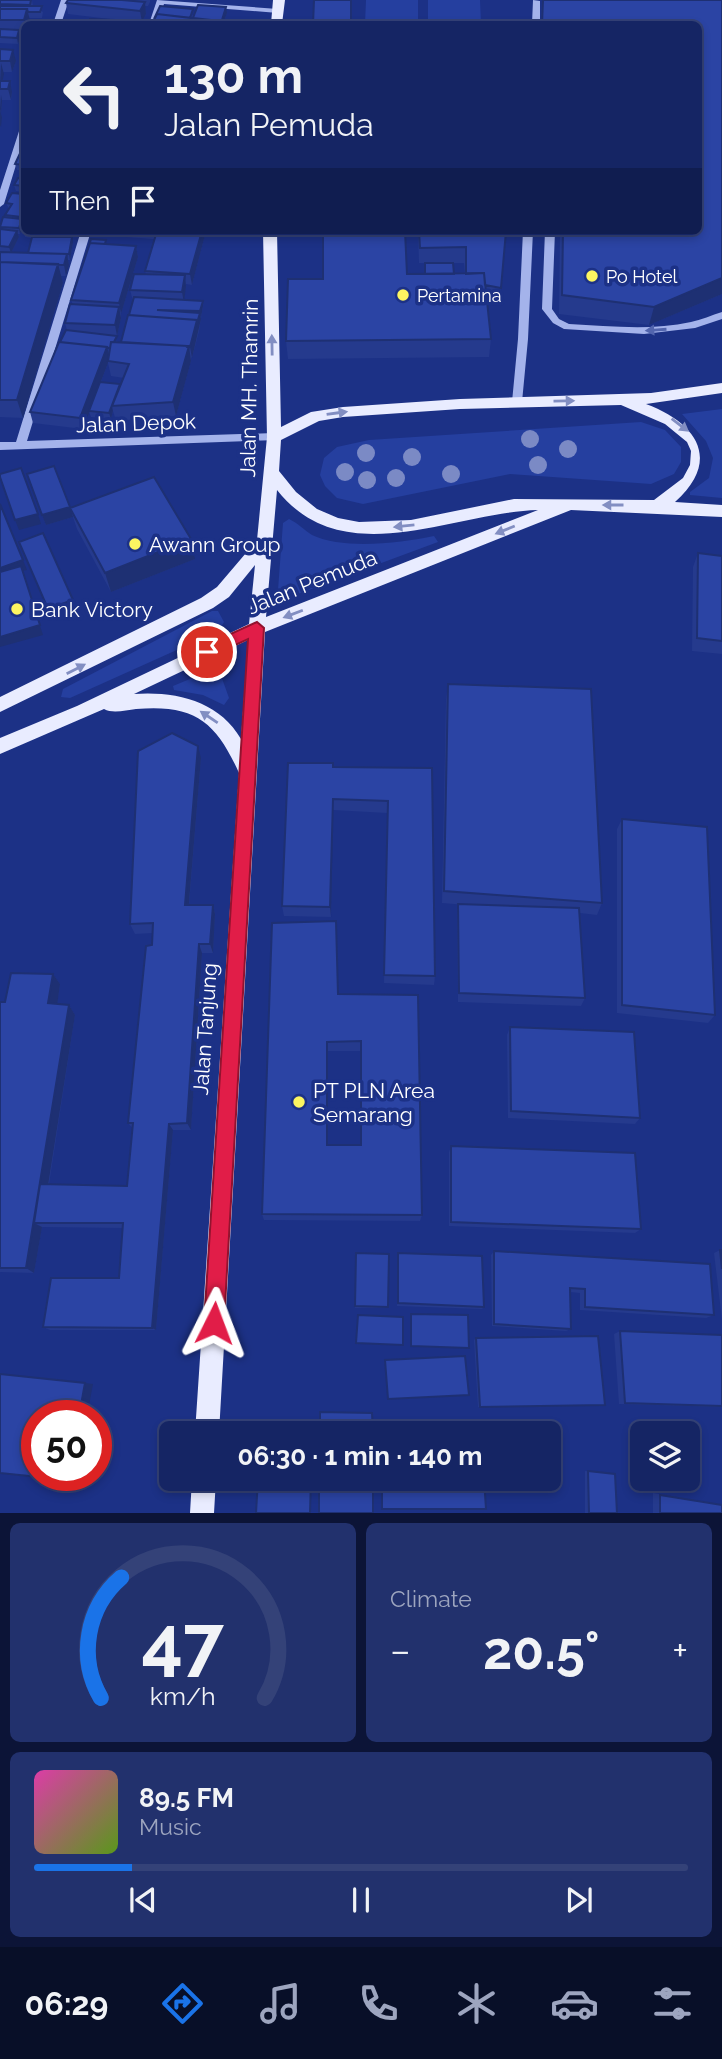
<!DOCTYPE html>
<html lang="en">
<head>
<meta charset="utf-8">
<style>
  body { margin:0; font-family:Raleway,sans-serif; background:#22316d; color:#f1f3f6; height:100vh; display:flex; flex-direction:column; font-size:26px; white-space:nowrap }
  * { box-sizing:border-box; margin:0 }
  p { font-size:23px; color:#9da5bf }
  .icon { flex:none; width:38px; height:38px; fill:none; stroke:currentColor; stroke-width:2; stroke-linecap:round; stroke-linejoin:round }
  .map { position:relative; height:1513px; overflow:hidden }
  .panel { display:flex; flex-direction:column; gap:10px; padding:10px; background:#0c1437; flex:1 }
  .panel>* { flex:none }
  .top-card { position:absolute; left:21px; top:21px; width:681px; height:214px; border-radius:10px; box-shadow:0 4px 10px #0003,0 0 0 2px #344278; background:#152564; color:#f1f3f6; overflow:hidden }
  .tools { position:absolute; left:630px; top:1421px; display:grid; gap:14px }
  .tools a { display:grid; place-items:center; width:70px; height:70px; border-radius:10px; background:#152564; box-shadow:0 4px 10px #0003,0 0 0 2px #344278; font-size:35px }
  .speed { position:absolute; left:21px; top:1400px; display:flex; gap:14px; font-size:35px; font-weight:700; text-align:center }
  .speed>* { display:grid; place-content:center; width:91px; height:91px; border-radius:50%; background:#152564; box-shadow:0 4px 10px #0003,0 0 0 2px #344278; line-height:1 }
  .speed .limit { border:10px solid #d22; background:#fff; color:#111 }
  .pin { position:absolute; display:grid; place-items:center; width:60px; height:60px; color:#fff; margin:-30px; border:4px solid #fff; border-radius:50%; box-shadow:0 2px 7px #0007 }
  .me { position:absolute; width:77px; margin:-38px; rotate:3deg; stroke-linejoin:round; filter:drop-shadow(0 0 5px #0008) }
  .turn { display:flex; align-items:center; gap:24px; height:147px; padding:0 28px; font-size:32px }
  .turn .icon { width:91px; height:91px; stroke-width:2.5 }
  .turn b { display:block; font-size:49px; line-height:60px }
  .then { display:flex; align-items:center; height:66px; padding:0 28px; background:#0003; gap:14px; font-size:26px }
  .big { font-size:52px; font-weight:700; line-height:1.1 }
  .panel .widget { flex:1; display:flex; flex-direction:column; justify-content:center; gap:10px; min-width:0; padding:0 24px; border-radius:10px; background:#22316d }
  .panel .dial { align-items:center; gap:0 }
  .dial svg { height:182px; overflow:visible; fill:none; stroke:#344278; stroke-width:7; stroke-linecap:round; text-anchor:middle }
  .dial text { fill:#f1f3f6; stroke:none }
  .song { display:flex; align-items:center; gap:21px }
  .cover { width:84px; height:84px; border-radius:10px; background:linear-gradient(135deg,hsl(320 70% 55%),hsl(90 70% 35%)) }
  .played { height:7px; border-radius:4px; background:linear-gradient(90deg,#1a73e8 15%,#344278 15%) }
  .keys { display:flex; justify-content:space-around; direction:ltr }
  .heat { display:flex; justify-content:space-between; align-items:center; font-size:38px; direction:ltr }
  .panel .tiles { flex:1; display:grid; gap:10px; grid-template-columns:1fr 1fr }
  .widget:last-child { grid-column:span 2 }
  .trip { position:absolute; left:159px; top:1421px; width:402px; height:70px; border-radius:10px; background:#152564; box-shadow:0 4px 10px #0003,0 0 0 2px #344278; font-weight:700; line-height:70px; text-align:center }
  .dock { display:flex; height:112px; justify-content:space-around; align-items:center; background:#080f28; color:#9da5bf }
  .dock .icon { width:49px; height:49px }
  .dock .on { color:#1a73e8 }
  .dock b { font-size:32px; color:#f1f3f6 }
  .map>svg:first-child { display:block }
  .green { fill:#253f9f }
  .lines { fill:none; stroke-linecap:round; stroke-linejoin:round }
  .minor { fill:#a4b3eb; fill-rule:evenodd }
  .major { fill:#e9ecff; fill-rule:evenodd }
  .tree { fill:#7b8ac5 }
  .wall { fill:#253a8d; fill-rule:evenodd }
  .shaded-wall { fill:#1e3073 }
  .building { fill:#2b44a4; stroke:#1e3073; stroke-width:2; fill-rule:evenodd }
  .oneway { fill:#5265ae }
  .oneway2 { fill:#828ec2 }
  .route { fill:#e11d48; stroke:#92132f; stroke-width:2 }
  .poi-dot { fill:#fcf561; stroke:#1c3186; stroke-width:2.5 }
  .labels { text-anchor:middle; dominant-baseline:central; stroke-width:7; stroke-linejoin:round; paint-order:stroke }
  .far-poi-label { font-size:18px; fill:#fff; stroke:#1c3186; text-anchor:start }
  .street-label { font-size:21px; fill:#fff; stroke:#1c3186 }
  .poi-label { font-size:21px; fill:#fff; stroke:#1c3186; text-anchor:start }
</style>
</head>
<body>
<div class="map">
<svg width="722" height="1513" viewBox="0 0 722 1513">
  <rect width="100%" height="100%" fill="#1c3186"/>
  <!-- green -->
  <path class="green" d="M366,0H418V24H365Z
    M428,0H480L481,24H428Z
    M722,409V498L690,495V492L709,478L713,458L706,441L682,414Z
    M641,422L665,430L681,447V462L674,474L651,484L510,474L363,504L337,498L325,486L320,475L324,458L337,447L369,440Z
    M289,519C298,523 304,530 312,535C344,550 400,543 434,536L438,542L287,598L278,590L283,523Z
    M212,611H218L224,622L219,631L70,698L61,697L63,689Z
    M214,669L219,670L229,698L224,705L203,695L174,690L173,686Z"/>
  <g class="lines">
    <!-- minor -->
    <path class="minor" d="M61,0H69L61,24H53Z
      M157,0L278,9L282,11L278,13L164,4L157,24H149Z
      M533,0L540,1V24H532Z
      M21,125H24V139L4,204L0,207V190Z
      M81,231H91L27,441L274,433L278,434V440L0,450V442H16Z
      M523,231H533L528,339L522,402L517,406L512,402L518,339Z
      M545,231H555L552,309L559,319L569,324C609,326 650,331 691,322C701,320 712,315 722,312V319L695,328L644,334L564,329L553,323L542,309Z"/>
    <!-- major -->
    <path class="major" d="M273,0H285L282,24H271Z
      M263,231H277L281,427L311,412L343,407L460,399L651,393L722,383V393L646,404C697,423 722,460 675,502L722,505V517L571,510L265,632L219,1433H195L239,773C216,722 195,704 136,709C126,710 113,714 104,709L0,754V738L77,706L249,624L255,565L229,597L213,608L0,712V697L201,598L217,587L257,540L267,437ZM621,405L665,424L687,442L691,451L690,465L683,478L654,500L514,499L411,520L359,522L338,518L317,509L296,492L279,471L281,440L319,421L343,417L460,409ZM277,490C344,574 452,512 538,510L266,617ZM248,640L241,739C219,701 176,691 134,694Z
      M192,1479H216L214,1513H190Z"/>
  </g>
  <!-- trees -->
  <g class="tree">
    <circle cx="530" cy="439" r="9"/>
    <circle cx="568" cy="449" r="9"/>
    <circle cx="366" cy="453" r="9"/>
    <circle cx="412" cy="457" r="9"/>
    <circle cx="538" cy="465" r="9"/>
    <circle cx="345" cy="472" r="9"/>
    <circle cx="451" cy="474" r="9"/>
    <circle cx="396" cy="478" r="9"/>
    <circle cx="367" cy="480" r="9"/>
  </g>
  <!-- wall -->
  <path class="wall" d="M0,0H32L33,6L43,12L42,18H29V24H24V31H20L21,36L18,44L0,43Z
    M68,0H150V2L148,6H145L146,14L142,22H139V24L126,21L68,14L66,3Z
    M542,0H722V294L649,325L559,314L560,231H698V24H541Z
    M227,13L223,24H152L194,15L193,18Z
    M0,49L16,61L12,72H3L2,81L12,92L11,100H2L0,128Z
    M24,128V170H17L15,164L23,147L21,139Z
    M24,179V192L16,191L14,185Z
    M12,193L24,225L20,234H18L19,237L11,253H28L32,238L25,237L23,231H50L47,237L73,243L70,260H68L69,265L66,276H61L63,283L23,418L0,417V252L6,253L0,252V226L6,218L5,215L9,209L6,203Z
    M97,231H156L154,239L98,235Z
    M157,231H206L192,285L186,284L184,299L203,306L199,331L192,358L191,357V361L176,416L116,421L113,411L111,419L91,417L89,412L83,429L33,423L30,412L60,342L67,330L65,323L73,305L71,300L107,245L136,246L138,257L121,314V318L117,336L109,335L118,342L121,343L133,301L130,290L146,274L145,271ZM108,363L111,376L124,378L120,387V384L101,382Z
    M418,231H506L499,303L487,301L491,339L489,357L288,359L286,341L323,279L425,274V263L454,274H465L464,263H419Z
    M27,474L70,508L195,559L111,592L77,529L73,517L46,525Z
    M698,553L722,556V654L692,651L693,567Z
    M448,684L602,903L597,915L580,913L585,998L581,1006L458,1002L457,914L458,904L466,905L442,903L446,699Z
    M201,758L189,905H213L215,914L213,953H202L191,1130H173L156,1330H50L43,1327L119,1278L123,1228L42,1227L34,1273L0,1272V1002H5L53,974L60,984L57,1004L69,1005L75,1015L49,1184L127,1186L133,1129L128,1123L152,945L153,933L135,934L130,924Z
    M333,767L432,768L435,976L434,985L384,983L387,813L333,810L331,917L284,916L282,906Z
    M622,819L715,1015L708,1023L617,1013V829Z
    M338,994L418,995L422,1215L420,1221L264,1220L262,1214ZM328,1051H361V1145H328Z
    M510,1027L640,1118L635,1124L508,1118L507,1035Z
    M451,1146L641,1229L635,1233L449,1226V1152Z
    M720,1250H722V1320L714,1253Z
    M494,1251L714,1315L706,1318L580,1310V1293L570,1292L571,1329L566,1331L492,1326L491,1255Z
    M356,1253L389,1254L388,1308H355Z
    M398,1253L484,1307L482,1309L397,1306Z
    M411,1315L469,1348L411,1347Z
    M620,1331L722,1335V1407L619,1404L614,1334Z
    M476,1338L601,1405L478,1407L474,1340Z
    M585,1471L615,1474L617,1513H585Z
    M653,1493L722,1505V1513H653Z"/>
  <!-- shaded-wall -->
  <path class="shaded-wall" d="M145,2L146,14L142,22L140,11Z
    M226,7L227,13L223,24L222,20Z
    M27,9L30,20L29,24H25L24,20Z
    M19,30L21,36L18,44L17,38Z
    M13,50L16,61L12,72L10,61Z
    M1,63L4,74L1,87L0,85Z
    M10,81L12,92L11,100L8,89Z
    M1,95L2,101L1,114L0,109Z
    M0,111L2,117L1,127L0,125Z
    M24,213V225L20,234L19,228L22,220L21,217Z
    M17,231L19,237L11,253L9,247Z
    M46,231H50L46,240L44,234Z
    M202,231H206L192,285L190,274Z
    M72,237L73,243L70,260L69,254Z
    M136,246L138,257L121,314L119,303Z
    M67,254L69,265L66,276L64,265Z
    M58,264L63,283L23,418L17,400Z
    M185,275L186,286L184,303L182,292Z
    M722,278V294L649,325L654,307Z
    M203,301V306L201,317L200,311Z
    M119,307L121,318L117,336L115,325Z
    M200,313L201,319L192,358L190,347L197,320Z
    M189,346L191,361L176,416L173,402Z
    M107,347L110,358L108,361V363L83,429L80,418Z
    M120,384L121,389L112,406L113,411L111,419L109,413Z
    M70,507L73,517L46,525L42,515Z
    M38,514L41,524L19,530L15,520Z
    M191,539L195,559L111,592L105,573Z
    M23,560L27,570L22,571L43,635L0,647V568Z
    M73,600L77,609L51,618L48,609Z
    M198,746L201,758L188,914L185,905Z
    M333,799V810L331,917L330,907Z
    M213,905L215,914L213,953L210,944Z
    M199,944L202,953L191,1130L187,1123Z
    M53,974L60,984L56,1013L48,1003Z
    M69,1005L75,1015L42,1223H34L42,1227L34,1273L26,1268Z
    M327,1042L328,1051V1152L327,1145Z
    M169,1124L173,1130L156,1330L152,1328Z
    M85,1383L93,1384L87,1416H79Z
    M69,1475H77L76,1479L68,1480Z"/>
  <!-- building -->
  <path class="building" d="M0,0H31L30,5L0,4Z
    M68,0H122L145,2L140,11L66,3Z
    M314,0H351V24H313Z
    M543,0H722V278L654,307L562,295L563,231H698V24H542Z
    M198,5L226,7L222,20H211L193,18Z
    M0,6H42L40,12H28L27,9H0Z
    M160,6L193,9L190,18L157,14L154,19Z
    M0,9H27L24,20H0Z
    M157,14L211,20L209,24H152Z
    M90,19L139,21L138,24H88Z
    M0,29L19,30L17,38L0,37Z
    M0,49L13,50L10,61H0Z
    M0,81H10L8,89H0Z
    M24,128V139H21Z
    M23,147H24V165L15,164Z
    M18,178L24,179V186L14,185Z
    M12,193L24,194V213L21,217L5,215L12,204L6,203Z
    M3,217L22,219L19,228L0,227Z
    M0,229L17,231L9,247L0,246Z
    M24,229V231H46L44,234L23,231Z
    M118,231H153V233Z
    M157,231H202L190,274L145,271Z
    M323,231H405L407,274L484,273L491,339L286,341L288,279H323Z
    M419,231H506L501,288L485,285L484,273L466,274V247L420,248Z
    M32,237H72L69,254L28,253Z
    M91,239L106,240L105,244L90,243L89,246Z
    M90,243L136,246L119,303L71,300Z
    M0,252L67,254L64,265L0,262Z
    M0,262L58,264L17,400H0Z
    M425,263H453L454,274H425Z
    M134,274L185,275L182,292L130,290Z
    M134,297L203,301L200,311L157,310L200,313L197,323V320L129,315Z
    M70,304L119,307L115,325L65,323Z
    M128,315L197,320L190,347H188L189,346L121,342Z
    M66,330L117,336L114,342H111L110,348H107V347L60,342Z
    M59,342L107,347L80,418L30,412Z
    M111,342L189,346L173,402L112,406L129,364L108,361Z
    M100,382L120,384L109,413L89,411Z
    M54,466L70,507L42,515L27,474Z
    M21,468L38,514L15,520L0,477V474Z
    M154,477L191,539L105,573L70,508Z
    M0,504L23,560L0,568Z
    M43,533L73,600L48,609L19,542Z
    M698,553L722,556V641L697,638Z
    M21,566L40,625L0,637V572Z
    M448,684L591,689L602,903L444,891Z
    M172,733L198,746L185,905H213L210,944H199L187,1123L169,1124L152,1328L43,1327L51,1278H119L123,1223H34L40,1184L127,1186L133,1123H128L146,946L152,945L153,923L130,924L138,751Z
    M288,763H333V767L432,768L435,976L384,975L388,801L333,799L330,907L282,906Z
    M622,819L707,827L715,1015L622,1005Z
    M458,904L579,908L585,998L459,993Z
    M336,921L338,994L418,995L422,1215L262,1214L272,923ZM361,1041V1145H327V1042Z
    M11,973L53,974L48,1003L69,1005L26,1268H0V1002H5Z
    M510,1027L634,1032L640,1118L511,1111Z
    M451,1146L635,1153L641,1229L451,1222Z
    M720,1250H722V1269Z
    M494,1251L710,1264L714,1315L585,1307V1289L570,1288L571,1329L494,1324Z
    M356,1253L389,1254L388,1307L355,1306Z
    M398,1253L482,1256L484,1307L398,1303Z
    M411,1314L468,1315L469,1348L411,1346Z
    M358,1315L403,1317V1345L356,1343Z
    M620,1331L722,1335V1406L625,1403Z
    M598,1336L605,1405L480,1407L476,1338Z
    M465,1356L469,1395L388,1399L385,1360Z
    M0,1374L85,1383L79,1416H37V1475H69L68,1480L0,1473Z
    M320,1412L372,1413L373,1433H320Z
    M588,1471L615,1474L617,1513H589Z
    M258,1479H311L310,1513H256Z
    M319,1479H373V1513H319Z
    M382,1479H484L486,1509H382Z
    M660,1495L722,1505V1513H660Z"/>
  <!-- one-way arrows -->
  <defs><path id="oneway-solid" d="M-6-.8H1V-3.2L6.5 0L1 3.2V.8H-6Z" transform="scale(1.75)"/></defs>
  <use class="oneway" href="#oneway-solid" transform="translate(656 330) rotate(176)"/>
  <g class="oneway2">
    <use href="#oneway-solid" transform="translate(272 345) rotate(-91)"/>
    <use href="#oneway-solid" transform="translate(564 401) rotate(-1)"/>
    <use href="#oneway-solid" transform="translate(337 413) rotate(-8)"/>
    <use href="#oneway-solid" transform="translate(680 425) rotate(37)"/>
    <use href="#oneway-solid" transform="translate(613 505) rotate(180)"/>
    <use href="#oneway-solid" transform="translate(404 526) rotate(174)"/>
    <use href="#oneway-solid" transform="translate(505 530) rotate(158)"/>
    <use href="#oneway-solid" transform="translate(293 614) rotate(159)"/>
    <use href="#oneway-solid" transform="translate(76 669) rotate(-27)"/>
    <use href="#oneway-solid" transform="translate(209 717) rotate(-146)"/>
  </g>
  <!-- route -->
  <path class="route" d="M257,622L264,628L224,1323L221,1330L214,1333L207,1330L204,1323L248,639L207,658L199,652L202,647Z"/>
  <!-- markers -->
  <g class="poi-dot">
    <circle cx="592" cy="276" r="7"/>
    <circle cx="403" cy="295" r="7"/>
    <circle cx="135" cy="544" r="7"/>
    <circle cx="17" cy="609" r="7"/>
    <circle cx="299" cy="1102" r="7"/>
  </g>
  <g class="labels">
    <!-- far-poi labels -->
    <g class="far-poi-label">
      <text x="606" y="276">Po Hotel</text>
      <text x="417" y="295">Pertamina</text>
    </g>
    <!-- street labels -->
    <g class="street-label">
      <text transform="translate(249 388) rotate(-89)">Jalan MH. Thamrin</text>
      <text transform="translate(136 423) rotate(-2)">Jalan Depok</text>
      <text transform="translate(312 582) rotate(-22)">Jalan Pemuda</text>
      <text transform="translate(205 1029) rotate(-86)">Jalan Tanjung</text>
    </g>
    <!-- poi labels -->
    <g class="poi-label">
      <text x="149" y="544">Awann Group</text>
      <text x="31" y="609">Bank Victory</text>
      <text x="313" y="1090">PT PLN Area<tspan x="313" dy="24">Semarang</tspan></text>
    </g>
  </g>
</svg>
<div class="tools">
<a><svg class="icon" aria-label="layers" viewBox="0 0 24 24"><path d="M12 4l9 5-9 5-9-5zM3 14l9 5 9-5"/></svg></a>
</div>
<div class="speed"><div class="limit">50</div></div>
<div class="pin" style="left:207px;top:652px;background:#d93025"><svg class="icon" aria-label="arrive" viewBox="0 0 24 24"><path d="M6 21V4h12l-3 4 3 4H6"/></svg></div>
<svg class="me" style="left:214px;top:1323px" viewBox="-20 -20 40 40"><path d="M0-17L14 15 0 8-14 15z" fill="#e11d48" stroke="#fff" stroke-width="4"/></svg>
<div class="trip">06:30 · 1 min · 140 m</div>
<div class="top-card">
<div class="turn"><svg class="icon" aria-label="left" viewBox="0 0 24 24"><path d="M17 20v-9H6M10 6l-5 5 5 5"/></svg><div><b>130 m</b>Jalan Pemuda</div></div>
<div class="then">Then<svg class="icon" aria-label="arrive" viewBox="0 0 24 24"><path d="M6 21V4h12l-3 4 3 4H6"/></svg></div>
</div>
</div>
<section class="panel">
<div class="tiles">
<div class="widget dial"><svg viewBox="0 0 100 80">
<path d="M14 69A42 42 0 1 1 86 69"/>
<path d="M14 69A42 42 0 0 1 23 16" stroke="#1a73e8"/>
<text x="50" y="56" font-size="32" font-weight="700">47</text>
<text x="50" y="72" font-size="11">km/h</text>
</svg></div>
<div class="widget"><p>Climate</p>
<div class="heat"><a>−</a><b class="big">20.5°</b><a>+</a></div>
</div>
<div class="widget">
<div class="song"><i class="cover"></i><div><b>89.5 FM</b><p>Music</p></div></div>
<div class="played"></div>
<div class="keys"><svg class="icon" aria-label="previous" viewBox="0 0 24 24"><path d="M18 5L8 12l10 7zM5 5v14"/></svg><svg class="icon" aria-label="pause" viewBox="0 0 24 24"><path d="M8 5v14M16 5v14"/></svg><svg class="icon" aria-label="next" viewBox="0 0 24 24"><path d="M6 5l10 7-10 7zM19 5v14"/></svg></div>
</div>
</div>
</section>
<nav class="dock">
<b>06:29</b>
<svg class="icon on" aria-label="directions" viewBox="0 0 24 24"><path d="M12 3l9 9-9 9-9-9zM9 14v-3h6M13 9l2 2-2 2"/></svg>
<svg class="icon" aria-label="music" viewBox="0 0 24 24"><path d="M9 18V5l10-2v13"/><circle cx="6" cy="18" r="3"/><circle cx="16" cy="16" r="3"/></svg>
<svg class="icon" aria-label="phone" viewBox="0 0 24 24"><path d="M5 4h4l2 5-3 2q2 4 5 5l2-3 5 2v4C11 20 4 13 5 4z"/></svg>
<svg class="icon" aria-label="climate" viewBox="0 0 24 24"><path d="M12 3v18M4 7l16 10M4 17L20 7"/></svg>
<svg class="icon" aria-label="car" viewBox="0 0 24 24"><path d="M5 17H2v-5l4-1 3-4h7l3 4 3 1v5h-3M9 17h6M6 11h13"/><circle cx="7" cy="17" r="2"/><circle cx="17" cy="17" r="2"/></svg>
<svg class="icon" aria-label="filters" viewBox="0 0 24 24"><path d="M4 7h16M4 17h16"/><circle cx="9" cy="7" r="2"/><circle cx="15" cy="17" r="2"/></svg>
</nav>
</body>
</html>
